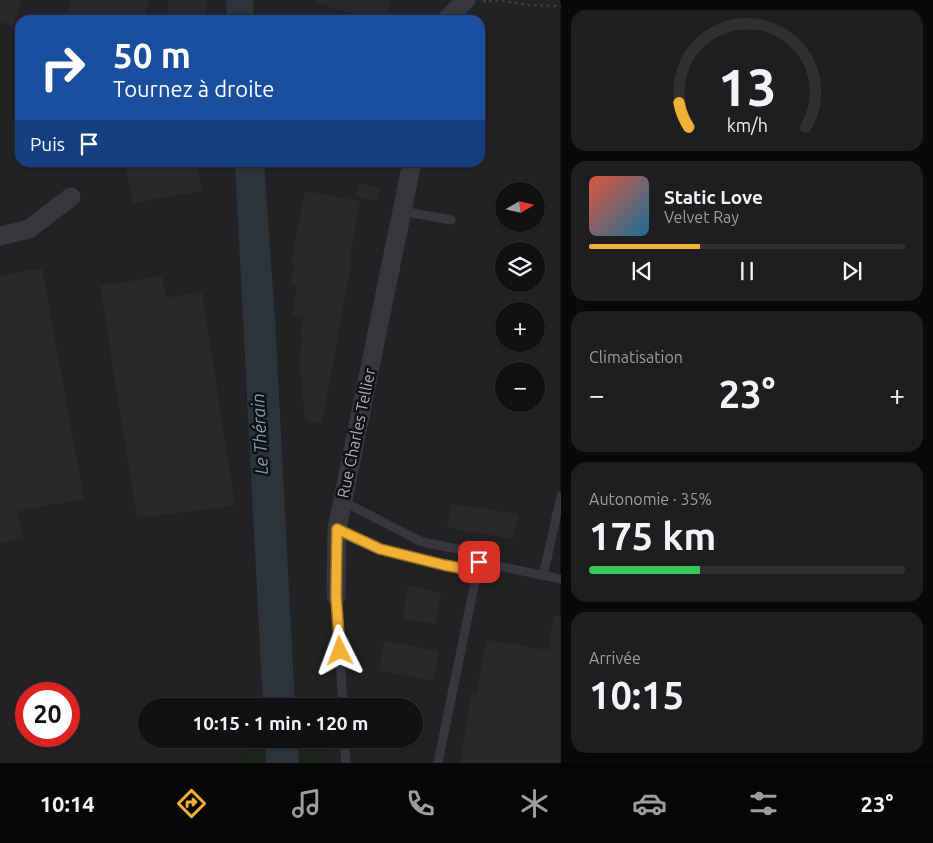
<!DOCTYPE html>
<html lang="fr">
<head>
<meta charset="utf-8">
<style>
  body { margin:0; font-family:Ubuntu,sans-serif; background:#1e1e20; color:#f1f3f6; height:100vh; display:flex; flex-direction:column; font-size:19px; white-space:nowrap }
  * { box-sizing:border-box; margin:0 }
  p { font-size:16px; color:#9c9d9f }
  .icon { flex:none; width:28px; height:28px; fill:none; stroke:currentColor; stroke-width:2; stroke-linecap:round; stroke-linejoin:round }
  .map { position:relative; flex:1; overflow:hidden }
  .sheet { display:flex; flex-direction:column; gap:10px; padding:10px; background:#09090a; width:372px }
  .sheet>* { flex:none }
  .top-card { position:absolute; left:15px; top:15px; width:470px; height:152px; border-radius:15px; box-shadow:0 1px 4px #0004,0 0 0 1px #303032; background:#1a4fa0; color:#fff; overflow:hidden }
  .needle { width:32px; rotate:81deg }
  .buttons { position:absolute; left:495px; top:182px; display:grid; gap:10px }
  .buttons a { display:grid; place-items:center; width:50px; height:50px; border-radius:50%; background:#101012; box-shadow:0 1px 4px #0004,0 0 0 1px #303032; font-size:25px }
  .speed { position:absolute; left:15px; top:682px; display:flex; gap:10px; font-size:25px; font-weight:700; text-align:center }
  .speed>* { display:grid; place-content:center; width:65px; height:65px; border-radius:50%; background:#101012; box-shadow:0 1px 4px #0004,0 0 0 1px #303032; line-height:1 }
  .speed .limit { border:8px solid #d22; background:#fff; color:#111 }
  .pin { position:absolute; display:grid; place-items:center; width:42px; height:42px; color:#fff; margin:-21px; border-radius:10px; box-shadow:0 2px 8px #0006 }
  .me { position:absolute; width:55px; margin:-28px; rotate:357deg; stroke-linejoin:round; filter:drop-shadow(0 0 4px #0008) }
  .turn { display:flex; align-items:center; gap:18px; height:105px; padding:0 15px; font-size:22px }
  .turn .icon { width:65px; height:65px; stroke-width:2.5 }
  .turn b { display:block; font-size:35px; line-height:42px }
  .then { display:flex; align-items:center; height:48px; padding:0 15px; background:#0003; gap:10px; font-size:19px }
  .big { font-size:38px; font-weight:700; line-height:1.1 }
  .sheet .tile { flex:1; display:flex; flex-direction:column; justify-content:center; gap:8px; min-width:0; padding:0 18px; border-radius:15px; background:#1e1e20 }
  .sheet .dial { align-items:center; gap:0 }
  .dial svg { height:130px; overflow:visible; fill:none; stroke:#303032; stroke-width:7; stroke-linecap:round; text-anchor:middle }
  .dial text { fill:#f1f3f6; stroke:none }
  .song { display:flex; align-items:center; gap:15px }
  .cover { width:60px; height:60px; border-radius:8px; background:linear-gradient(135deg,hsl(10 70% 55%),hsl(200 70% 35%)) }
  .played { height:5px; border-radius:2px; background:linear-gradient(90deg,#f2b134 35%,#303032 35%) }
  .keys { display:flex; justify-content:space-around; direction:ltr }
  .heat { display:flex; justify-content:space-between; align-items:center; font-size:28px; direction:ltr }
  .charge { height:8px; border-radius:4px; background:linear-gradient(90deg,#34c759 35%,#303032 0) }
  .trip { position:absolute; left:138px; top:698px; width:285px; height:50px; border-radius:25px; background:#101012; box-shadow:0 1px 4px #0004,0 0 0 1px #303032; font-weight:700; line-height:50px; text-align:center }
  .tabs { display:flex; height:80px; justify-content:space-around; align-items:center; background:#060607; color:#9c9d9f }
  .tabs .icon { width:35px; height:35px }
  .tabs .selected { color:#f2b134 }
  .tabs b { font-size:22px; color:#f1f3f6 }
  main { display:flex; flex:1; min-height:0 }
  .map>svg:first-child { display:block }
  .built { fill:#222225; fill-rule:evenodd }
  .green { fill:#1c231d }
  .water { fill:#2c353c }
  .building { fill:#29292c }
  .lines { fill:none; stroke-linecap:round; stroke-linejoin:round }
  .path { stroke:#3d3f44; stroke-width:2.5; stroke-dasharray:2.5 4; stroke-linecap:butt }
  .lane { stroke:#37383d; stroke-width:9 }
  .street { stroke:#37383d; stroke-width:19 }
  .route-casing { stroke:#9d7322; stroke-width:12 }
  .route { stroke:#f2b134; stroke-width:9 }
  .labels { text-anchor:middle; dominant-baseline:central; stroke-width:5; stroke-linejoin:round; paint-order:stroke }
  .street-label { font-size:16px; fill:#a8adb8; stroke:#111113 }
  .water-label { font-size:18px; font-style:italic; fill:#7f9bb3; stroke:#111113 }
</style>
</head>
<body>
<main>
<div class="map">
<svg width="561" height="763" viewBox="0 0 561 763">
  <rect width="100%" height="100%" fill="#161618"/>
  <!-- built -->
  <path class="built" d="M0,0H560V763H0ZM20,20H480V162H20ZM504,191H536V224H504ZM504,251H536V284H504ZM504,311H536V344H504ZM504,371H536V404H504ZM26,694H69V736H26ZM146,706H414V739H146Z"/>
  <!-- green -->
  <path class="green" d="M267,739H330L332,763H228Z"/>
  <!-- water -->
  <path class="water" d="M226,0H253L254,20H227Z
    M235,163H264L275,319L295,706H263Z
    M265,739H297L299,763H266Z"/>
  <!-- building -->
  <path class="building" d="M0,0H21L13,26L0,22Z
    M71,0H149L143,20H66Z
    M167,0H206L207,20H168Z
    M317,0H391L385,20H374L317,3Z
    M125,162H196L202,191L133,203Z
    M359,183L380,188L377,202L356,197Z
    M305,191L360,201L350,258L352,259L322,424L305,420L299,358L303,336H300L303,318L292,316L297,285L290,284L294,263L291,262Z
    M42,268L84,499L18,511L23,539L0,543V276Z
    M162,276L166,298L202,292L235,506L137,518L100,286Z
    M452,504L518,514L513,539L447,528Z
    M408,586L441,592L436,624L402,619Z
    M554,616L561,617V763H460L471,694L476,695L486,640L548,650Z
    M384,641L438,651L434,681L379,670Z"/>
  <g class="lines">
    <!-- path -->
    <path class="path" d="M484,0L485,2L497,0L527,5L561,6"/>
    <!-- lane -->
    <path class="lane" d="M402,211L451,220
      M342,501L422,542L463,550L479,562L561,579
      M337,529L380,549L444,565L460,568L479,562
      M543,576L561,496
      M336,596L343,706
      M344,739L346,763
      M438,763L479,562"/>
    <!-- street -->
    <path class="street" d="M446,20L466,0
      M0,236L29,229L71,197
      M336,596L337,529L412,162"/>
  </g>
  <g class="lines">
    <defs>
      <path id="route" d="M340,651L336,596L337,529L380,549L444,565L460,568L479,562"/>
    </defs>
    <!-- route casing -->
    <use href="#route" class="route-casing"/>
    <!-- route -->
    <use href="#route" class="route"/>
  </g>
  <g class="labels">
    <!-- street labels -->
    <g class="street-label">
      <text transform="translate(356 433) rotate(-78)">Rue Charles Tellier</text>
    </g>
    <!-- water labels -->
    <g class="water-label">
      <text transform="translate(259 434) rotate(-93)">Le Thérain</text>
    </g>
  </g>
</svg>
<div class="buttons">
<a><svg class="needle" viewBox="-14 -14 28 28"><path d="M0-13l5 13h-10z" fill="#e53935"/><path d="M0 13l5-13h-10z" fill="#9c9d9f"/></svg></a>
<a><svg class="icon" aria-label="layers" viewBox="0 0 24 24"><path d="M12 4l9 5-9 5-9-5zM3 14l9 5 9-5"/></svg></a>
<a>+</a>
<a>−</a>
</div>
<div class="speed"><div class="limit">20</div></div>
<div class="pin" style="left:479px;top:562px;background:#d93025"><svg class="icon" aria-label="arrive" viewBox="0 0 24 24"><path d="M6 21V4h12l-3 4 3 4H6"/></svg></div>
<svg class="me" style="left:340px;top:651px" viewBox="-20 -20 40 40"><path d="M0-17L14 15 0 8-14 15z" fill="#f2b134" stroke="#fff" stroke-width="4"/></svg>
<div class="trip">10:15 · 1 min · 120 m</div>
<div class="top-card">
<div class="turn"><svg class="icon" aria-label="right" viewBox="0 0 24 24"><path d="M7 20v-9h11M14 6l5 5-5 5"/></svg><div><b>50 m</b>Tournez à droite</div></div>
<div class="then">Puis<svg class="icon" aria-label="arrive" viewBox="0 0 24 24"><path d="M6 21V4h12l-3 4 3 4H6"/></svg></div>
</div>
</div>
<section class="sheet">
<div class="tile dial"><svg viewBox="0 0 100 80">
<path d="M14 69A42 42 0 1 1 86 69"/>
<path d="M14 69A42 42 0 0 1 8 54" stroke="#f2b134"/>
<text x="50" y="56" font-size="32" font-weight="700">13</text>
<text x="50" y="72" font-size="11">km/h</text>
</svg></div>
<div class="tile">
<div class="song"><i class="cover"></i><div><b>Static Love</b><p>Velvet Ray</p></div></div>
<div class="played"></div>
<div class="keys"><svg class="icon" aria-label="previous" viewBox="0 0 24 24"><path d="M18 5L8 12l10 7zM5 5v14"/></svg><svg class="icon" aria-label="pause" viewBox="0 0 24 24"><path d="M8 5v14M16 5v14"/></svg><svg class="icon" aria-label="next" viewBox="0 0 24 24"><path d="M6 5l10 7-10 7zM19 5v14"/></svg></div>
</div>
<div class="tile"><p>Climatisation</p>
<div class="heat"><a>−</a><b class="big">23°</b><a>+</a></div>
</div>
<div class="tile"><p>Autonomie · 35%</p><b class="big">175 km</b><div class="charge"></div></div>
<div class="tile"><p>Arrivée</p><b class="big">10:15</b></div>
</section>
</main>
<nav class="tabs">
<b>10:14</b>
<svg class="icon selected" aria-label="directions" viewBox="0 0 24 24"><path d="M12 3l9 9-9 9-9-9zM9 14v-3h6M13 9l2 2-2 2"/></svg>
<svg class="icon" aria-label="music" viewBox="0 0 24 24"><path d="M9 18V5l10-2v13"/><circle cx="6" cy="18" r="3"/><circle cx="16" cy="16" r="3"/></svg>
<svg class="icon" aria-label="phone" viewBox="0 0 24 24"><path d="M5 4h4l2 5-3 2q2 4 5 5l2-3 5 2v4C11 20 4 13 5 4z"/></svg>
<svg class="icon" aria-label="climate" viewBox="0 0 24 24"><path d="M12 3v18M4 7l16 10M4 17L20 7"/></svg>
<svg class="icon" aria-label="car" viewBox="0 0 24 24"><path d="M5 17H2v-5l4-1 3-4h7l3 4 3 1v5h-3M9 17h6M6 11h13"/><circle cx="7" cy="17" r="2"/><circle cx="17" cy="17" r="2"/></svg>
<svg class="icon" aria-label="filters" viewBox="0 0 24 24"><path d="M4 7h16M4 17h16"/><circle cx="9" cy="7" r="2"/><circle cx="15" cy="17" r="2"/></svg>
<b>23°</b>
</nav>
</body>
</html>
